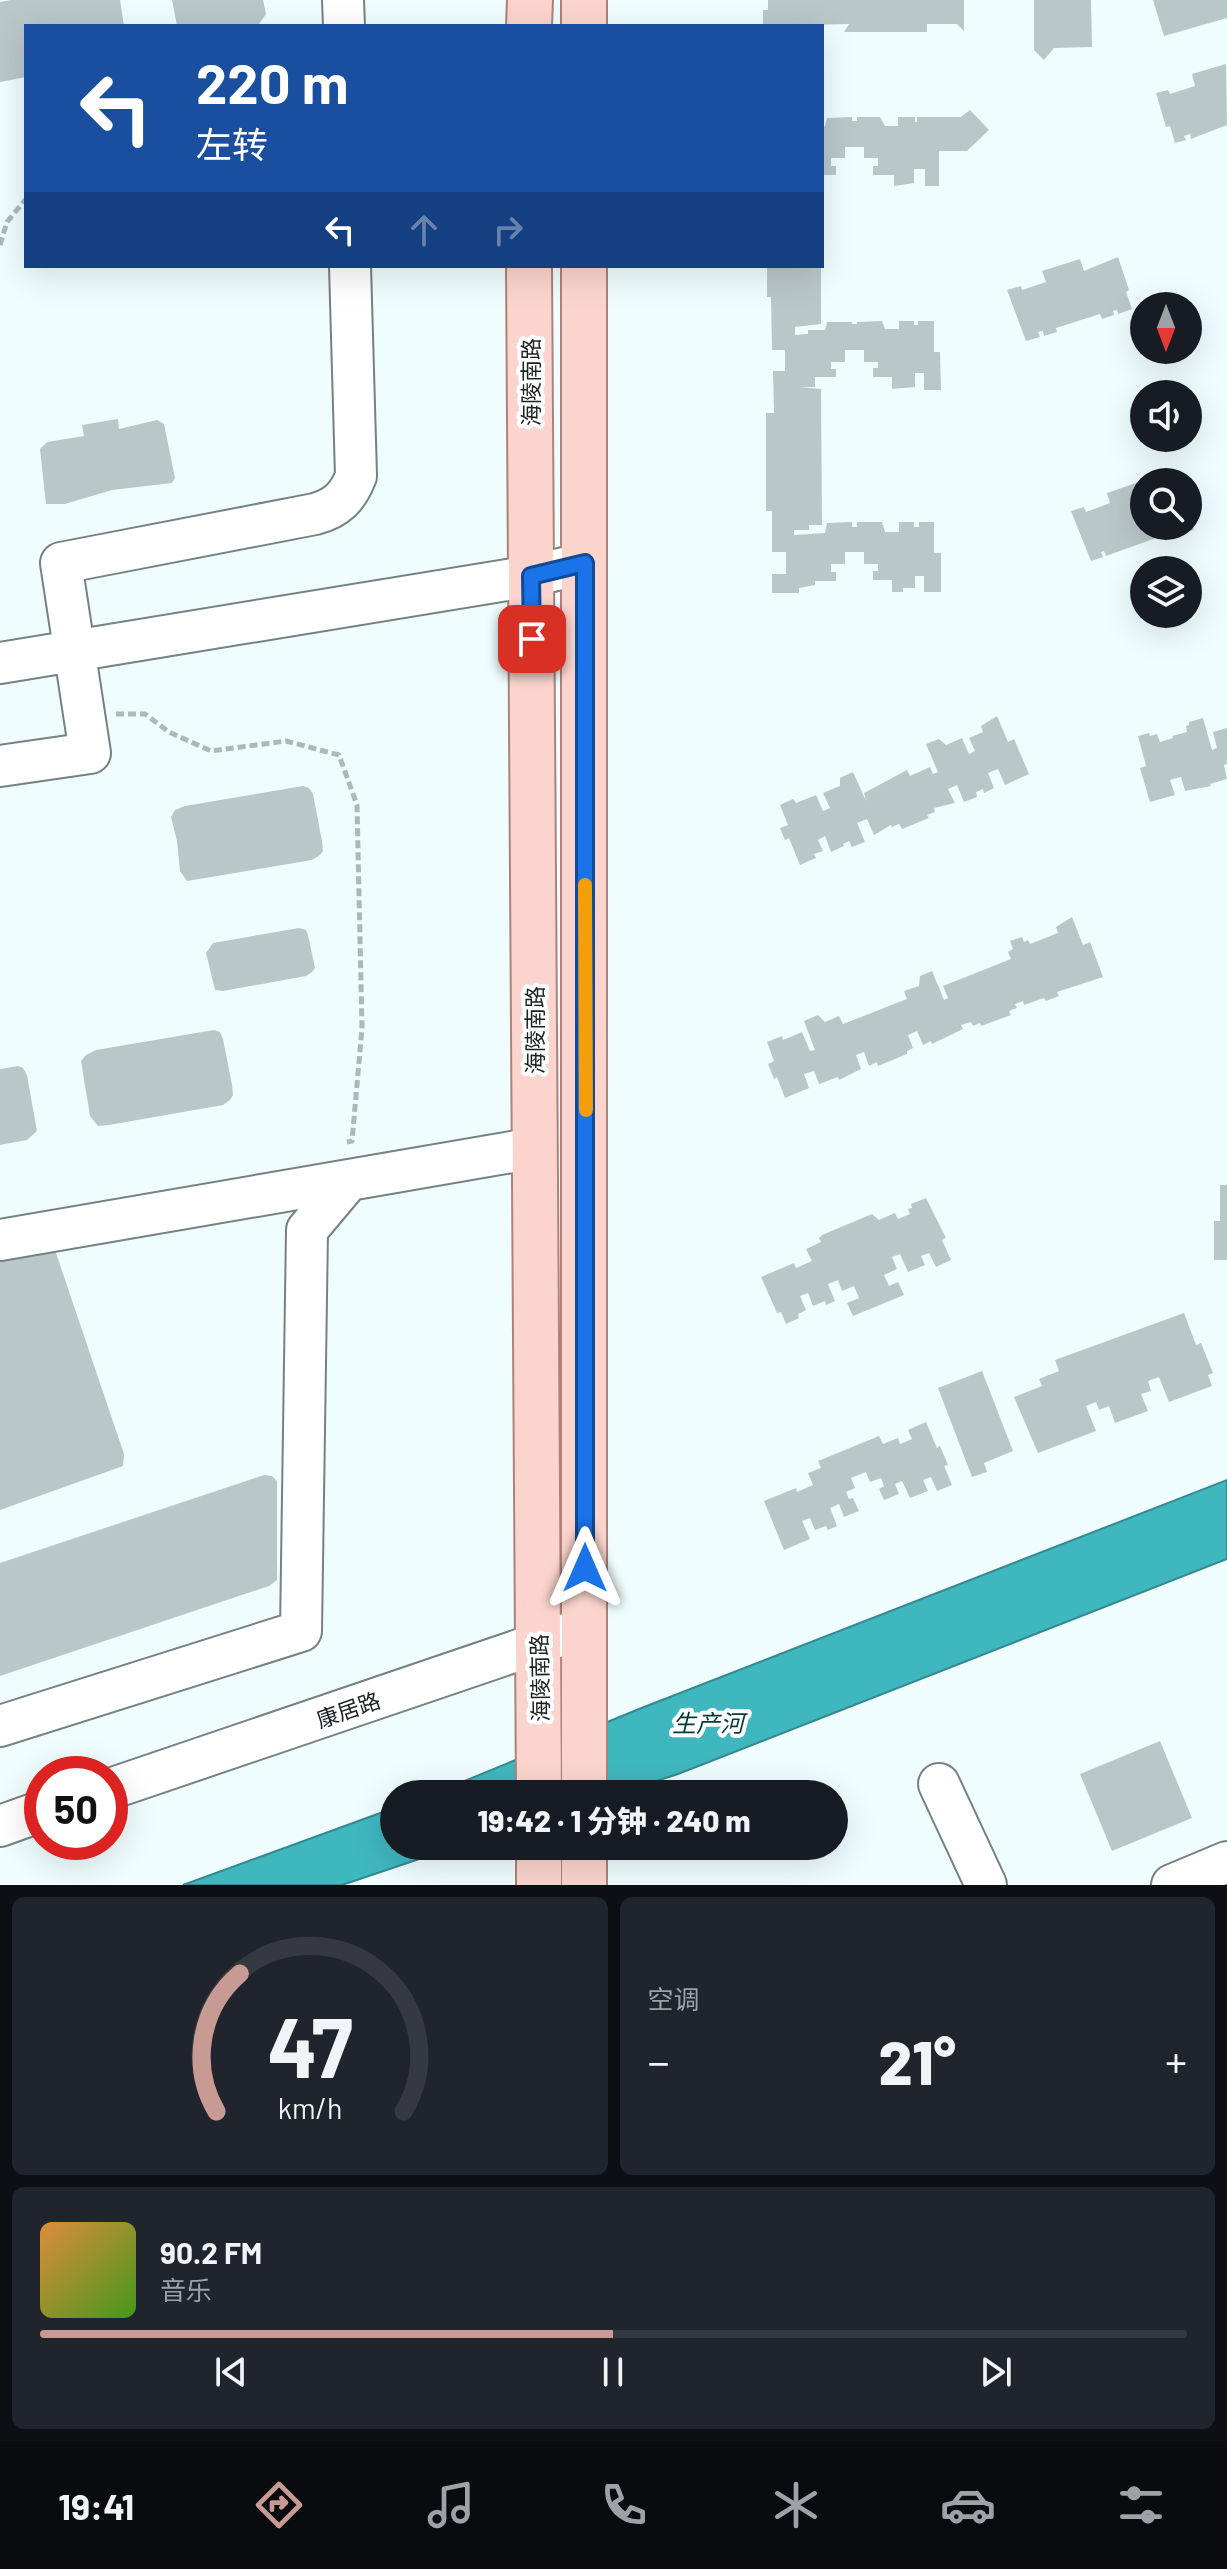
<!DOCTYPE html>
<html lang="zh">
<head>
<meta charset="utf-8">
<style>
  body { margin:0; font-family:Barlow,"Noto Sans SC",sans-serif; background:#20242c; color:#f1f3f6; height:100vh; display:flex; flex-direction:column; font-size:30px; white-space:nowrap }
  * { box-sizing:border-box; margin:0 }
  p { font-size:26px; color:#9ea1a6 }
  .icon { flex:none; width:44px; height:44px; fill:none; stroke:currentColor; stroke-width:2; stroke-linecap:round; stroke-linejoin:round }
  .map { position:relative; height:1885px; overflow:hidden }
  .drawer { display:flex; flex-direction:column; gap:12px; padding:12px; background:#0d0f14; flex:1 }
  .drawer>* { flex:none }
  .top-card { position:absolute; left:24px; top:24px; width:800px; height:244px; border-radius:0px; box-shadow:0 8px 32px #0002; background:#1a4fa0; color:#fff; overflow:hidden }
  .needle { width:52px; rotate:180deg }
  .buttons { position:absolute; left:1130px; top:292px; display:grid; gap:16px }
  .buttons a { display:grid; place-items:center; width:72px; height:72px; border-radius:50%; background:#171b24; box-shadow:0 8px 32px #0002; font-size:40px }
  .speed { position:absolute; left:24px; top:1756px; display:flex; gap:16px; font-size:40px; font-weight:700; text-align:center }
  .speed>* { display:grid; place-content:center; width:104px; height:104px; border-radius:50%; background:#171b24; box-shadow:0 8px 32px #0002; line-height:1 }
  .speed .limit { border:12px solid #d22; background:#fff; color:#111 }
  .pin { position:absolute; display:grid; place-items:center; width:68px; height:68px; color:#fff; margin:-34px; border-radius:16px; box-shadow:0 4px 12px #0006 }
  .me { position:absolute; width:88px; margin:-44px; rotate:0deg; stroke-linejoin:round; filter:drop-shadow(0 0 6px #0008) }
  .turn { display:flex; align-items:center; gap:28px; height:168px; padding:0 40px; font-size:36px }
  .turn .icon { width:104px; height:104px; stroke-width:2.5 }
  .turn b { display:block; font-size:56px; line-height:68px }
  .lanes { display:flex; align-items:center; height:76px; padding:0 40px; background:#0003; justify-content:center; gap:40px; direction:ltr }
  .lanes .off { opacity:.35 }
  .big { font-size:60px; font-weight:800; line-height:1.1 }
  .drawer .card { flex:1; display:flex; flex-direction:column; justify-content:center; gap:12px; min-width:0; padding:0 28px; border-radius:12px; background:#20242c }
  .drawer .dial { align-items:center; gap:0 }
  .dial svg { height:208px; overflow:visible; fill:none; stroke:#363941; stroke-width:7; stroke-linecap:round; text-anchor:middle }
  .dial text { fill:#f1f3f6; stroke:none }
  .song { display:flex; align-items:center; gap:24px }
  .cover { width:96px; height:96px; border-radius:12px; background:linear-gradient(135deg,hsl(30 70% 55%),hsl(100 70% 35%)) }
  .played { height:8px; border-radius:4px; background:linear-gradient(90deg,#c89a94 50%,#363941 50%) }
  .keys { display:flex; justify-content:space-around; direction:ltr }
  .heat { display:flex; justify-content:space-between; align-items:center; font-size:44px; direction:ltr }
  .drawer .tiles { flex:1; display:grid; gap:12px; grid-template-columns:1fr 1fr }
  .card:last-child { grid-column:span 2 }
  .trip { position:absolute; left:380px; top:1780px; width:468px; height:80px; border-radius:40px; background:#171b24; box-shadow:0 8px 32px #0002; font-weight:800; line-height:80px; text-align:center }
  .tab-bar { display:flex; height:128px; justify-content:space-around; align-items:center; background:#090b0e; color:#9ea1a6 }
  .tab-bar .icon { width:56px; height:56px }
  .tab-bar .current { color:#c89a94 }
  .tab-bar b { font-size:36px; color:#f1f3f6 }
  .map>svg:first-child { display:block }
  .water { fill:#3fb7bf; stroke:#348a90; stroke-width:2 }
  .building { fill:#bac7c8 }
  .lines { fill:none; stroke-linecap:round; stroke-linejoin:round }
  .minor-casing { stroke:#758283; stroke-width:44 }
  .major-casing { stroke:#ab837b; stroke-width:48 }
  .path { stroke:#acb8b9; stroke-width:5; stroke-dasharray:8 4; stroke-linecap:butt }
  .minor { stroke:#fff; stroke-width:40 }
  .major { stroke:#fbd5cd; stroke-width:44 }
  .route-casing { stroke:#114b97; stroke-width:20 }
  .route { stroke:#1a73e8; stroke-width:14 }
  .slow { stroke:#f59e0b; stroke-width:14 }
  .labels { text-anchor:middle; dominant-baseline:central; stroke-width:8; stroke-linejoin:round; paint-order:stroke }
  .street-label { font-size:22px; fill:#1b2021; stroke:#fff }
  .water-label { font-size:24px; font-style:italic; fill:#00393c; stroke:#fff }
</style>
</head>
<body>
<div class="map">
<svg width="1227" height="1885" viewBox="0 0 1227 1885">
  <rect width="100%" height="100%" fill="#effdfe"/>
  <!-- water -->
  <path class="water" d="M1227,1480V1559L678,1774L617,1794H433L639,1709Z
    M394,1808V1846H458L342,1885H183Z"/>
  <!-- building -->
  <path class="building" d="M11,0H120L124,26H26V77L0,82V2Z
    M172,0H263L266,14L259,24L249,26H177Z
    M768,0H964V31L957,24H927V32H844L849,24L763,26V10H768Z
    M1034,0H1091L1092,47L1054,48L1044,60L1034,50Z
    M1153,0H1227V18L1164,36Z
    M1226,64L1227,125L1191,139L1190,134L1184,136L1186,140L1175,143L1170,126L1166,127L1156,93L1168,90L1170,94L1195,86L1192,74Z
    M970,110L989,130L967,151H939V186H925V169H914V183L894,186V175H873V166H878V158H864V147H845V158H831V166H836V175H822V126H825L827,118L852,117V121H857V117H880L885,126H898V117H915V122H917V117H961Z
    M1118,257L1129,290L1126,292L1132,309L1118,314L1117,310L1113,311L1114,315L1102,319L1100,314L1056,328L1057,332L1044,336L1043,331L1038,332L1040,337L1026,341L1007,290L1021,286L1022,290L1046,282L1042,271L1080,259L1084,271Z
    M767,266H821V324L795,327V335L808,334V330H825L827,322H852V324H857V322L882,321L885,329H899V321H914V325H918V321H934V352H940L941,390H924V373H915V387L892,389V377H873V368H878V362H864V350H845V362H831V369H836V377H815V387H799L821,389L822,525H809V530H794V535L825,533L827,523L852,522V527H857V522H882L885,532H899V522H914V527H919V522H934V553H941V592H924V576H915V588H903V592H892V580H873V571H878V564H864V552H845V564H831V572H836V581H815V585L799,588V593H772V574H786V552H772V511H766V413H774L773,371H785V350H772L771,297H767Z
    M118,419L119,429L157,420L164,424L175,478L172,483L112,490L65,504H46L40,449L47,442L84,436L82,425Z
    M1142,481L1144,526H1188L1189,514L1194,530L1182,533L1181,529L1176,531L1177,535L1165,539L1164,535L1106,556L1104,551L1101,552L1103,557L1091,561L1071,511L1084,507L1086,512L1110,503L1107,493Z
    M1188,494L1194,511L1188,513Z
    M997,716L1008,742L1014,739L1029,774L1005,785L998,769L988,773L994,788L984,793L983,789L976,792L977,797L964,802L957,785L948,789L955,803L934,808L935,812L927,815L929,818L902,829L899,824L892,827L891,825L874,835L867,819L857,823L865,842L852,847L849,841L843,844L844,846L831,852L825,836L818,840L823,851L814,854L816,858L800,865L789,838L785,840L780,828L788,825L780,805L793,799L796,803L816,795L823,811L830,808L823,793L840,786V778L853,772L866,801L864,793L907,770L910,776L930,767L933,774L938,772L926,744L939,739L946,745L962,738L969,754L975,751L969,738L983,732L981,726Z
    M1203,718L1212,750L1217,748L1213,732L1227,728V764L1224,765L1227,779L1210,784L1211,786L1185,791L1181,777L1170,780L1175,795L1150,802L1140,768L1146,766L1138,736L1149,733L1150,736L1157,734L1160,742L1173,738L1172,736L1187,732L1186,726L1189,725V722Z
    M303,786L309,788L313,794L322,841L323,851L320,855L312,860L187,881L180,871L177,841L171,817L175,810L185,806Z
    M1072,917L1083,945L1090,942L1103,977L1057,992L1059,996L1046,1001L1044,998L1024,1005L1023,1001L1015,1004L1017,1008L1009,1011L1011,1015L981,1026L980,1023L973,1026L971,1022L961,1025L963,1029L932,1044L931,1041L923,1045L917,1031L908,1035L913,1048L907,1051V1054L878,1066L877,1062L869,1066L864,1052L856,1055L861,1069L839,1080L838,1077L819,1084L814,1071L804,1074L809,1088L785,1098L777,1077L774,1079L768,1064L774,1061L767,1042L782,1036L783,1040L802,1032L810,1051L815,1050L804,1021L818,1015L825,1022L839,1016L843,1024L907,999L904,991L919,986L920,976L932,971L944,1000L948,998L943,986L1011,959L1008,952L1013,949L1010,941L1022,937L1024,942L1028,940L1030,944L1058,933L1056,927Z
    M299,928L306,930L308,935L315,968L312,972L306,976L223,991L215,990L206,953L213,943Z
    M214,1030L220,1032L223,1039L232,1085L233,1095L230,1100L223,1105L109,1125L98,1126L90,1116L81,1061L86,1055L96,1050Z
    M18,1066L23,1068L27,1075L37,1131L27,1140L0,1145V1069Z
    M1220,1185H1227V1260H1214V1221H1220Z
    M926,1198L946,1238L942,1240L951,1260L936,1267L929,1253L921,1256L925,1265L908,1272L900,1254L892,1257L897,1269L884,1275L889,1286L898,1282L904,1295L853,1316L847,1303L859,1298L854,1286L842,1291L838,1280L828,1284L835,1301L826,1305L825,1301L813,1306L808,1293L800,1296L806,1310L798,1314L799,1318L786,1324L781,1312L777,1313L761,1277L794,1263L796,1268L812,1261L806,1249L821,1242L819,1238L822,1235L872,1214L879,1220L895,1213L898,1219L910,1214L908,1209L912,1208L911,1204Z
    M55,1250L124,1454L123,1466L0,1510V1254Z
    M1184,1313L1196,1345L1201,1343L1213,1373L1208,1375L1212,1386L1169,1402L1159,1377L1148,1381L1151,1391L1141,1394L1148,1411L1115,1423L1109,1406L1099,1410L1096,1402L1086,1406L1096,1431L1038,1453L1014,1397L1042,1386L1039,1379L1059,1371L1055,1360Z
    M982,1371L1013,1451L984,1463L987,1472L972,1477L938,1388Z
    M926,1422L937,1448L940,1446L948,1465L944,1466L952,1485L937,1491L931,1477L923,1480L928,1491L910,1498L902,1481L895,1484L899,1494L884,1500L879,1489L884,1486L881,1478L870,1482L866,1472L851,1478L855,1488L846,1492L849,1499L853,1498L859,1511L844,1517L839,1504L830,1508L837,1526L828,1530L826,1526L815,1530L810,1518L802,1521L810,1539L784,1550L764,1501L796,1488L797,1492L813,1485L808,1473L821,1468L818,1461L879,1436L883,1444L898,1438L900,1444L912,1439L908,1430Z
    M264,1475L272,1476L277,1481V1580L269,1586L0,1676V1563Z
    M1160,1741L1192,1818L1112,1851L1080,1774Z"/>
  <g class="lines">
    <defs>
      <path id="minor" d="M343,0L344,26
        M0,663L531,576L585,563
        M0,766L90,753L61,563L315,514C337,508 348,497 356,476L350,266
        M0,1240L349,1180
        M0,1726L301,1631L307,1230L349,1180L535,1148
        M939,1784L986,1885
        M110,1789L566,1634
        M0,1826L42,1811
        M1172,1885L1227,1862"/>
      <path id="major" d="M584,0V26
        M529,26L530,0
        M529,266L539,1794
        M584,266V1794
        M539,1846V1885
        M584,1846V1885"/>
    </defs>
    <!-- minor casing -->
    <use href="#minor" class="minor-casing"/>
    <!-- major casing -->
    <use href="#major" class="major-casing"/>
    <!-- path -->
    <path class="path" d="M0,245L7,222L26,199
      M116,714H145L169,732L211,751L286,741L339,755L357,805L362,1028L352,1141L347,1142"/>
    <!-- minor -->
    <use href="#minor" class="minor"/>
    <!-- major -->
    <use href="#major" class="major"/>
  </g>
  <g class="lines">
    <defs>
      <path id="route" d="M532,639L531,576L585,563V1568"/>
    </defs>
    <!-- route casing -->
    <use href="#route" class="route-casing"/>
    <!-- route -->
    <use href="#route" class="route"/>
    <!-- slow -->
    <path class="slow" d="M585,885L586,1110"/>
  </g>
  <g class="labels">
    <!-- street labels -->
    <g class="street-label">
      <text transform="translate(530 382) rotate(-90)">海陵南路</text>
      <text transform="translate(534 1030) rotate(-90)">海陵南路</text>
      <text transform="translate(539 1678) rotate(-91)">海陵南路</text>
      <text transform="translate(348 1709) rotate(-19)">康居路</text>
    </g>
    <!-- water labels -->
    <g class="water-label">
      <text x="708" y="1722">生产河</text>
    </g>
  </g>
</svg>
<div class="buttons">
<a><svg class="needle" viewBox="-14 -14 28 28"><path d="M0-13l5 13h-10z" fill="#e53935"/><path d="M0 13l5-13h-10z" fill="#9ea1a6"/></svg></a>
<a><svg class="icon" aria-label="sound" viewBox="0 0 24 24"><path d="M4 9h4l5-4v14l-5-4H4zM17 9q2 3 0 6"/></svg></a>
<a><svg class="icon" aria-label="search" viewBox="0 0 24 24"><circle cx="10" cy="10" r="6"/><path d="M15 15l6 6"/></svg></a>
<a><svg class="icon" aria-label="layers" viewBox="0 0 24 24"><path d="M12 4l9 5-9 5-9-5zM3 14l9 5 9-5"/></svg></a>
</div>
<div class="speed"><div class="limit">50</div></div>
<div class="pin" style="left:532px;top:639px;background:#d93025"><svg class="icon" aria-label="arrive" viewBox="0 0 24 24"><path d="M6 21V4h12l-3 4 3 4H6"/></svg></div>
<svg class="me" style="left:585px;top:1568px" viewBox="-20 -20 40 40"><path d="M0-17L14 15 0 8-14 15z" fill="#1a73e8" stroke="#fff" stroke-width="4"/></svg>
<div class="trip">19:42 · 1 分钟 · 240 m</div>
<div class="top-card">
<div class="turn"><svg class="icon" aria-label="left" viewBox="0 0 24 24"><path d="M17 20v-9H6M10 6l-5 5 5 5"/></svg><div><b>220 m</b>左转</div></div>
<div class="lanes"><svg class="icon" aria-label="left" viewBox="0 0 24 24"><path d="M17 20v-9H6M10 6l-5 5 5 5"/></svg><svg class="icon off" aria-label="ahead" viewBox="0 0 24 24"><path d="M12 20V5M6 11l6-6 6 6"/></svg><svg class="icon off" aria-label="right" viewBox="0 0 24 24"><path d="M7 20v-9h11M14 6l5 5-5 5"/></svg></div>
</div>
</div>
<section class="drawer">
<div class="tiles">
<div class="card dial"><svg viewBox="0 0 100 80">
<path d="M14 69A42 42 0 1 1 86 69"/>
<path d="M14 69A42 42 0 0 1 23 16" stroke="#c89a94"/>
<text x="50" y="56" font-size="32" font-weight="700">47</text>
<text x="50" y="72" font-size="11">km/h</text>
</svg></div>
<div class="card"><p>空调</p>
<div class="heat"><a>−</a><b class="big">21°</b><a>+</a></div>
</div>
<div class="card">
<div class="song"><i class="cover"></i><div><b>90.2 FM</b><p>音乐</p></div></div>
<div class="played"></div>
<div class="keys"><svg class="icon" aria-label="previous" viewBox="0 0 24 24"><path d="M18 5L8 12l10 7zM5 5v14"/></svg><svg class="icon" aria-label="pause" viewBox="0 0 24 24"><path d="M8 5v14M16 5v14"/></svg><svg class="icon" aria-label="next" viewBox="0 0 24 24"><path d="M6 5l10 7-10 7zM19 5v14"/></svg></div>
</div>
</div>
</section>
<nav class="tab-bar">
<b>19:41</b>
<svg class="icon current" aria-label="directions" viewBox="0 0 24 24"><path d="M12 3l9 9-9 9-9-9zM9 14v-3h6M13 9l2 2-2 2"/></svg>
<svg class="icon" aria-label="music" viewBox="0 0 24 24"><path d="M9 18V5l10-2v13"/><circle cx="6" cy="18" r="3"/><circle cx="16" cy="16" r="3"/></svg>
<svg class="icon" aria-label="phone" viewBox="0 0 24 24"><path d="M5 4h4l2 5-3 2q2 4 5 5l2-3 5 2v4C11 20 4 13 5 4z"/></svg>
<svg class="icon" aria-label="climate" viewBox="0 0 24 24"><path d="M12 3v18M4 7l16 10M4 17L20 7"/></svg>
<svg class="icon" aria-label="car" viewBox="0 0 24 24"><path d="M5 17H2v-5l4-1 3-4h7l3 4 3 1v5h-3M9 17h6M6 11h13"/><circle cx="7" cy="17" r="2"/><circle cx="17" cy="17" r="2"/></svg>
<svg class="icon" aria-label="filters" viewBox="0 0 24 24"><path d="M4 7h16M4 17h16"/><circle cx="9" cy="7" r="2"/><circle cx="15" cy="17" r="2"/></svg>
</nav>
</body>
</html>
